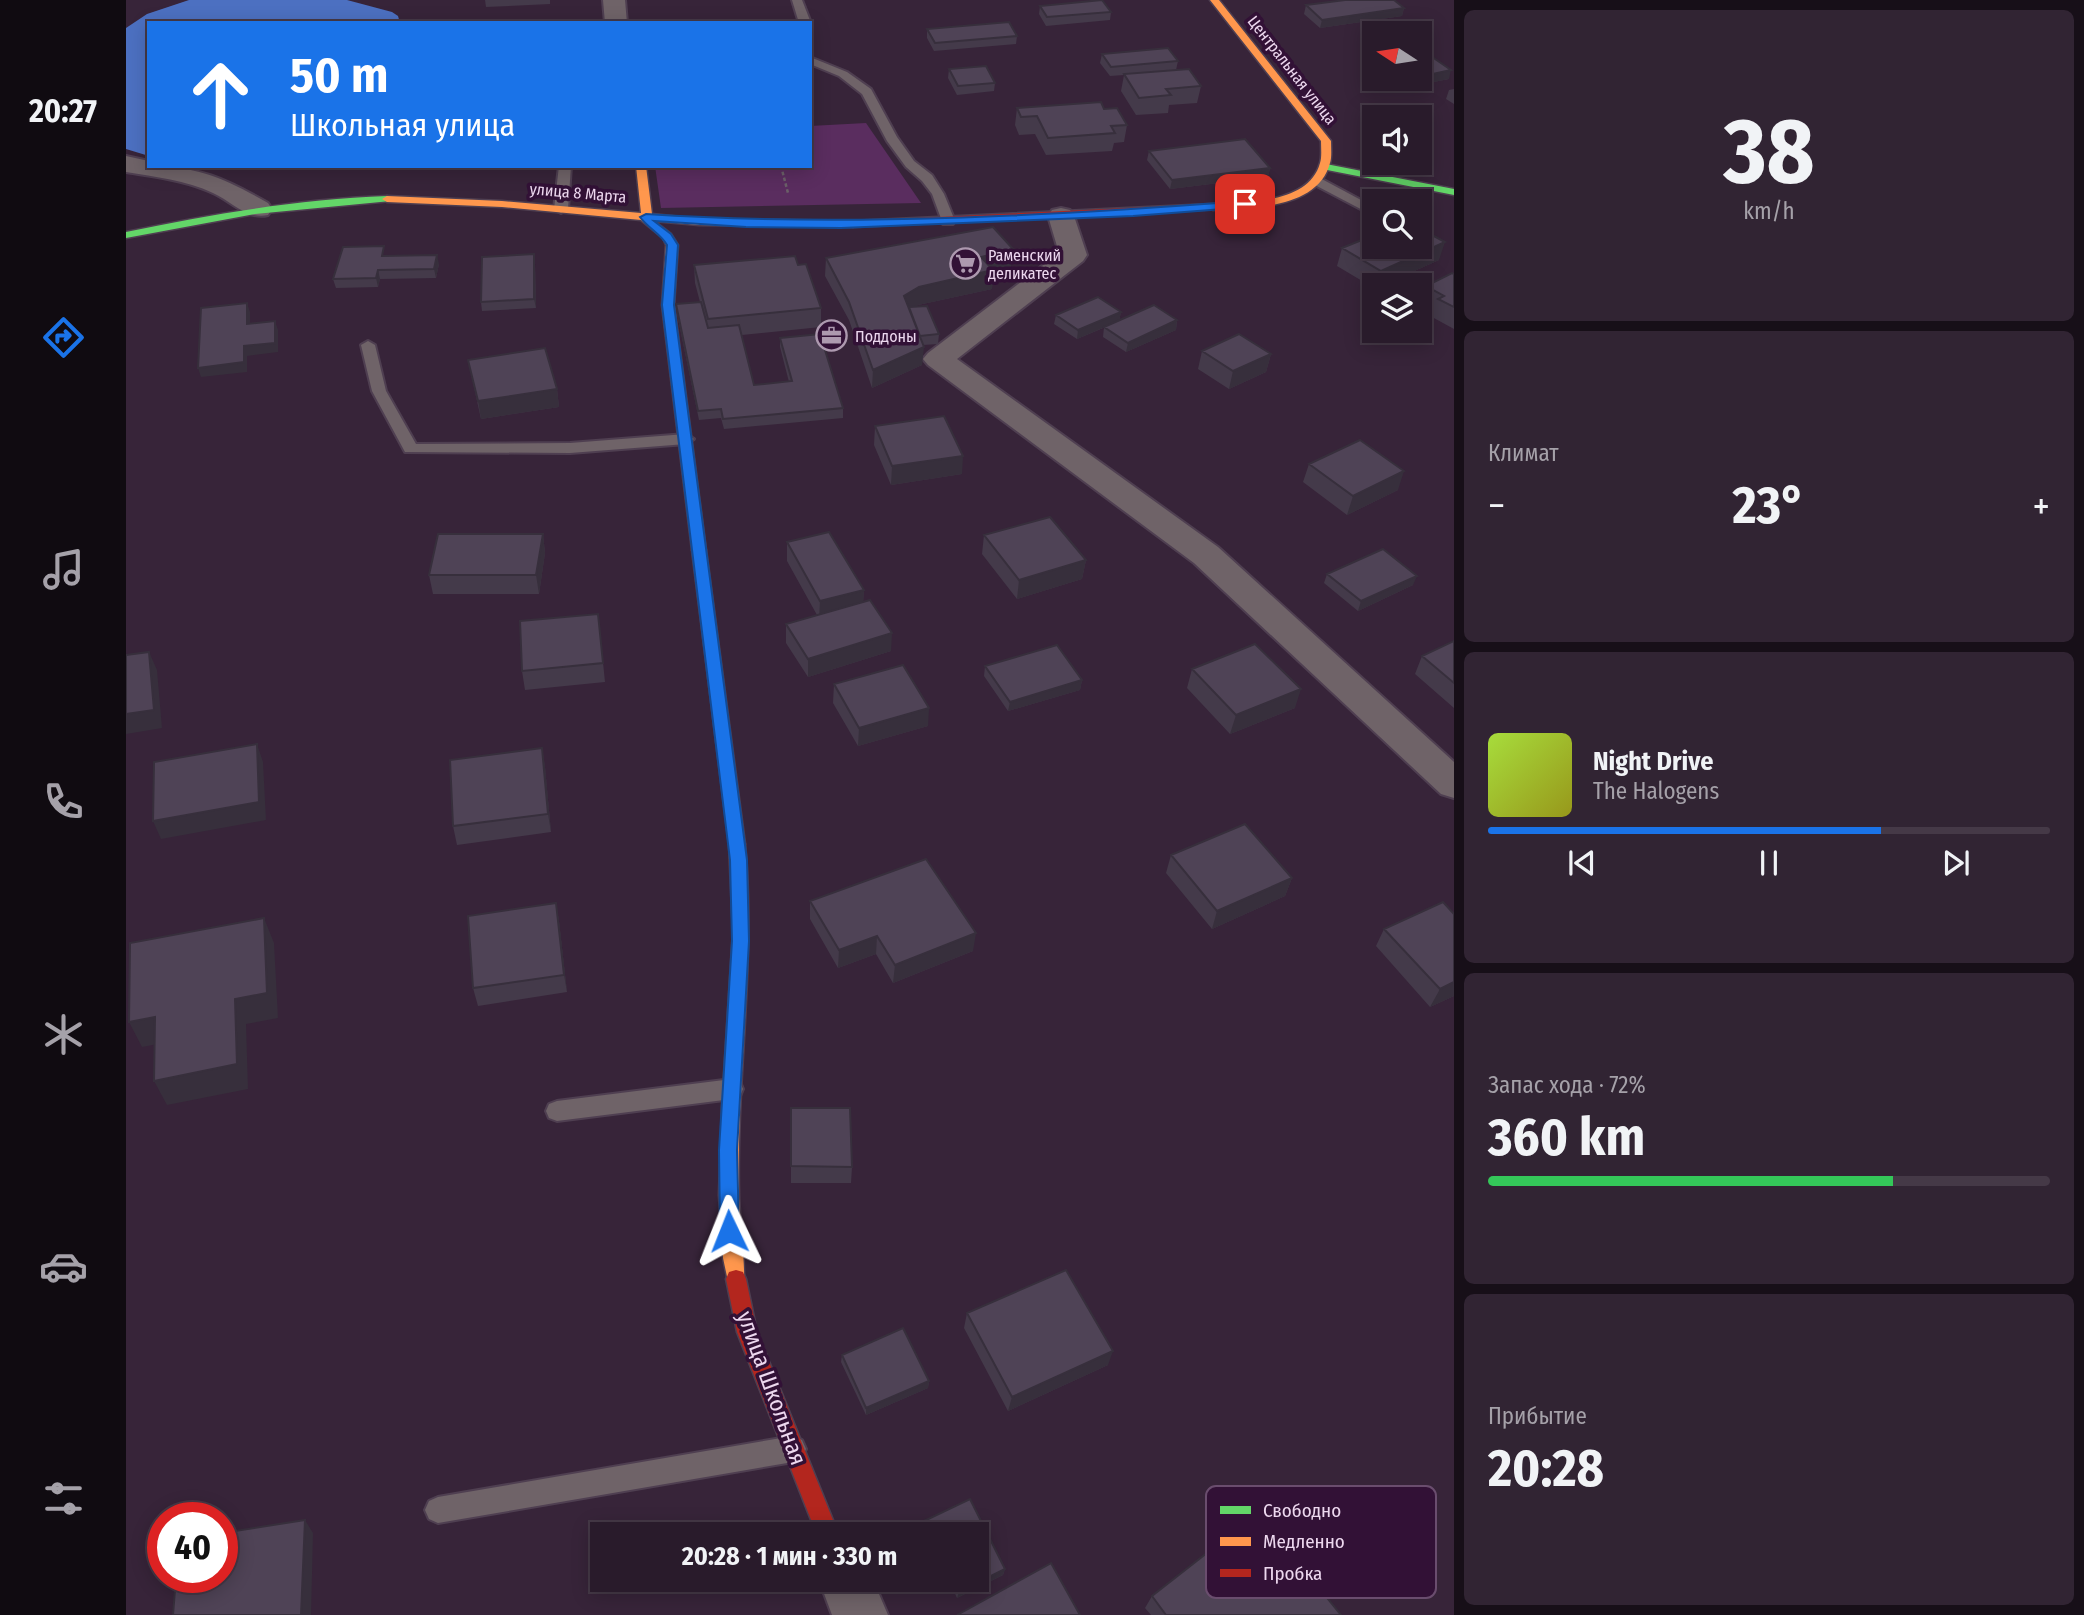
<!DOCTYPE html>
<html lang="ru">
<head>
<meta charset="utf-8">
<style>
  body { margin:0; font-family:"Fira Sans Condensed",sans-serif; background:#312433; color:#f1f3f6; height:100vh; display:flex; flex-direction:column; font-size:26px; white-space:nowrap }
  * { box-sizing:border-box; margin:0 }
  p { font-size:23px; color:#a5a1a9 }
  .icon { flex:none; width:38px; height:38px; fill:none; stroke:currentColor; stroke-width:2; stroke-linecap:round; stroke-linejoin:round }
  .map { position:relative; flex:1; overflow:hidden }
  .panel { display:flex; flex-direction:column; gap:10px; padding:10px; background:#170f18; width:630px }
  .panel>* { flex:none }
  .guide { position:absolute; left:21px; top:21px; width:665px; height:147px; border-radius:0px; box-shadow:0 4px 18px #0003,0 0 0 2px #453947; background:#1a73e8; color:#fff; overflow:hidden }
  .needle { width:46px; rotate:282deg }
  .buttons { position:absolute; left:1236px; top:21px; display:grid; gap:14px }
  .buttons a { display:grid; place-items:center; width:70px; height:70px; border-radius:0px; background:#291b2b; box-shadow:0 4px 18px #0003,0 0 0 2px #453947; font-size:35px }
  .speed { position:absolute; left:21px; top:1502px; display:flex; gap:14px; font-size:35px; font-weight:700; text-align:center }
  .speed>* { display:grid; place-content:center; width:91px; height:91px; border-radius:50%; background:#291b2b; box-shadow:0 4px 18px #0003,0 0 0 2px #453947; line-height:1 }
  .speed .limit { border:10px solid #d22; background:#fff; color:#111 }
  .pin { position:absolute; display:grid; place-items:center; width:60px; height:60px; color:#fff; margin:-30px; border-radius:14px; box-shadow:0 4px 10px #0006 }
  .me { position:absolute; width:77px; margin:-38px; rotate:358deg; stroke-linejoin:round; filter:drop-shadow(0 0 5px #0008) }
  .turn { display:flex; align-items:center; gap:24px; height:147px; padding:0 28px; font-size:32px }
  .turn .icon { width:91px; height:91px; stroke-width:2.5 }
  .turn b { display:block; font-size:49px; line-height:60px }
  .big { font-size:52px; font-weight:700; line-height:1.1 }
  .panel .card { flex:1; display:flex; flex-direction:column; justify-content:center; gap:10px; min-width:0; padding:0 24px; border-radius:10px; background:#312433 }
  .panel .dial { align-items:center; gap:0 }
  .dial b { font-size:91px; line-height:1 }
  .song { display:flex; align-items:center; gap:21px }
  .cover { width:84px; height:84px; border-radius:10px; background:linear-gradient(135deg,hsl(80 70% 55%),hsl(60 70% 35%)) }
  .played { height:7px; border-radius:4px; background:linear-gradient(90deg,#1a73e8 70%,#453947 70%) }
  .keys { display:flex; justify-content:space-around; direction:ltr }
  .heat { display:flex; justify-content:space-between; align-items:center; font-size:38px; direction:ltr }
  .charge { height:10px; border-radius:5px; background:linear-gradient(90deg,#34c759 72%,#453947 0) }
  .trip { position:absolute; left:464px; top:1522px; width:399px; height:70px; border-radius:0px; background:#291b2b; box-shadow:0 4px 18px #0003,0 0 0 2px #453947; font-weight:700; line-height:70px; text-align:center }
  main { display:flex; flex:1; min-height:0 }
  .tabs { display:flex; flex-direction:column; width:126px; justify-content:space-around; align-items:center; background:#100b11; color:#a5a1a9 }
  .tabs .icon { width:49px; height:49px }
  .tabs .on { color:#1a73e8 }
  .tabs b { font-size:32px; color:#f1f3f6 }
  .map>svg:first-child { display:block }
  .green { fill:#5a2d5f }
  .water { fill:#4c70c1 }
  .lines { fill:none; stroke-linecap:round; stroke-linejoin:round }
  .lane-casing { stroke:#4f3f51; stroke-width:4 }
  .street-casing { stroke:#4f3f51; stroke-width:4 }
  .fast-casing { stroke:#4f3f51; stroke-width:3 }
  .slow-casing { stroke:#4f3f51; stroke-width:3 }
  .jam-casing { stroke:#4f3f51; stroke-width:3 }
  .path { stroke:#6b6068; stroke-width:2.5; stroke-dasharray:3.5 2.5; stroke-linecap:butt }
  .lane { fill:#6f6368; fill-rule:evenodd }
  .street { fill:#6f6368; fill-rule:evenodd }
  .fast { fill:#63d668; fill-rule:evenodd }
  .slow { fill:#ff974d; fill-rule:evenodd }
  .jam { fill:#b3261e; fill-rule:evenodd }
  .wall { fill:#443a4a }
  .shaded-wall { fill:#372f3c }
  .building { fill:#4f4356; stroke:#372f3c; stroke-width:2 }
  .route { fill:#1a73e8; stroke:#114b97; stroke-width:2 }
  .labels { text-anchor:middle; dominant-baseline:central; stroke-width:7; stroke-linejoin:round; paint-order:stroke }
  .far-street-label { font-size:16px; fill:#edd8ef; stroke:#321136 }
  .far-poi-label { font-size:16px; fill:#edd8ef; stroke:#321136; text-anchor:start }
  .near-street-label { font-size:23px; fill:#edd8ef; stroke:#321136 }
  .key { fill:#321136; stroke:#6a4d6e; stroke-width:2 }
  .key-label { font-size:19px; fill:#edd8ef }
</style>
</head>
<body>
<main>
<nav class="tabs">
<b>20:27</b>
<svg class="icon on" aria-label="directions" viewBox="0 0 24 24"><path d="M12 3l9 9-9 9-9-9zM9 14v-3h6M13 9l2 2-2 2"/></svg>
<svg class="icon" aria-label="music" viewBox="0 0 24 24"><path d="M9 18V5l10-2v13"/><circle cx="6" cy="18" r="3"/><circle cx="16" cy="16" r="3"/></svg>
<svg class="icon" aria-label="phone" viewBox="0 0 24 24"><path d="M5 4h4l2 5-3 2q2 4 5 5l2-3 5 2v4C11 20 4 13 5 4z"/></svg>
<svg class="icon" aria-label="climate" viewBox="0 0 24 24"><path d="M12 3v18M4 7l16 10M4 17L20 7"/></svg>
<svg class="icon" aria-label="car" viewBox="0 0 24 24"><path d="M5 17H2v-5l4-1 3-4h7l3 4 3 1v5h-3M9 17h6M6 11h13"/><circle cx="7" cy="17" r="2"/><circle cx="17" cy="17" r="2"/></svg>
<svg class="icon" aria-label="filters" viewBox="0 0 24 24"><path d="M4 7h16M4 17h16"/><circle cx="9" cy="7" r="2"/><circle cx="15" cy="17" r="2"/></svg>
</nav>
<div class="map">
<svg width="1328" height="1615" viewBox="0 0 1328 1615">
  <rect width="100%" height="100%" fill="#372439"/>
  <!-- green -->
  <path class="green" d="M740,123L795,203L535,208L529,166H684V126Z"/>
  <!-- water -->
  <path class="water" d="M63,0H221L266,12L272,16L274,23H23V156L0,149V28L21,14Z"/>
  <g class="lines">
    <defs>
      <path id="lane" d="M666,0H676L685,23H673Z
        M684,57L721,72L745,89L771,137L788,161L806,175L818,194L829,221L827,224H817L806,194L796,181L780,167L761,141L736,94L713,76L684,64Z
        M433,166H445L442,209L435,213L428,209Z
        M1192,177L1248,207V216L1187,184L1186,181Z
        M242,341L249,345L260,391L290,444L444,443L560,434L568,439L560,444L444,453L279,452L246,391L235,345Z
        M606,1079L614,1082L617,1089L614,1096L606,1099L431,1121L423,1118L420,1111L423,1104L431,1101Z
        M667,1436L676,1440L680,1449L676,1458L667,1462L312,1523L303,1519L299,1510L303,1501L312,1497Z"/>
      <path id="street" d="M477,0H499L501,23H479Z
        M0,156L23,161V166C72,166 100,179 142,203L146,209L142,215C121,220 105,201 87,193C60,180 29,177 0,172Z
        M935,208L944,210L948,216L961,255L957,261L831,359L1092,547L1328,762V798L1315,794L1068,563L802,365L797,359L802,353L933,253L922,216L926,210Z
        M693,1580H747L762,1615H706Z"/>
      <path id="fast" d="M1200,164L1328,189V195L1196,169L1195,167Z
        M261,196L266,199L265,201L129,214L0,238V232C87,214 173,199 261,196Z"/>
      <path id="slow" d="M1084,0H1093L1205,141C1205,148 1206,157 1204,163C1192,209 1125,208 1087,210L1082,207L1087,204C1120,202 1183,204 1194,163C1196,157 1195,148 1195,141Z
        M510,166H520L526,214L573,219L727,221L732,224L727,227L573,225L528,221L545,234L552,245L548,305L580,550L573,554L566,550L536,305L540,245L537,238L515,220L376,207L261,202L256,199L261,196L376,201L515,213Z
        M611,838L617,840L619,844C630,962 610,1078 613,1196C613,1212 621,1277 617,1286L610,1288L603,1286L597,1258L593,1195L596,1107L607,931L603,844L605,840Z"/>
      <path id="jam" d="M1087,204L1092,207L1091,209L727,227L722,224L727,221Z
        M573,546L580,550L619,844L617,848H605L603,844L566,550Z
        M610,1270L617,1272L620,1279L631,1332L713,1535H691L611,1332L600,1279L603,1272Z"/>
    </defs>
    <!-- lane casing -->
    <use href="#lane" class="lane-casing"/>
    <!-- street casing -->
    <use href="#street" class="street-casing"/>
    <!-- fast casing -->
    <use href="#fast" class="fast-casing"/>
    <!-- slow casing -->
    <use href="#slow" class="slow-casing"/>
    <!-- jam casing -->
    <use href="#jam" class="jam-casing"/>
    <!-- path -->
    <path class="path" d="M655,166L662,193"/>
    <!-- lane -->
    <use href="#lane" class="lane"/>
    <!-- street -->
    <use href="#street" class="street"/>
    <!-- fast -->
    <use href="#fast" class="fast"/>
    <!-- slow -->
    <use href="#slow" class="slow"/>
    <!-- jam -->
    <use href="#jam" class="jam"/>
  </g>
  <!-- wall -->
  <path class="wall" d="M359,0H424V4L360,7Z
    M1180,5L1278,8L1276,16L1194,28L1178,14Z
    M914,6L985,12L984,20L920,26L913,14Z
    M801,29L891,36L890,44L808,51L801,38Z
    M976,54L1052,61L1050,70L1075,86L1071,103L1043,105L1042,113L1010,115L995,91L998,75L984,76L974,63Z
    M1248,68V79H1323L1262,91L1243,77L1245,69Z
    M823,69L869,83L868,91L831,95L822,78Z
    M1328,89V104L1320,99L1323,90Z
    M891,108L978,109L1001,125L998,142L988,143L986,151L920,155L909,134L893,135L889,125Z
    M1023,151L1144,168L1142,177L1044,189L1021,160Z
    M1216,248L1313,260L1257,285H1248V288L1211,266Z
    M408,254L409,264L410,308L356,311L355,302Z
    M260,256L313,264L310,278L254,279L252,287L210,288L207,279Z
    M700,258L885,267L867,271L866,289L792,305L789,307L813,334L812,344L797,345L796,365L746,388L723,320L699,276Z
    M568,265L695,308V327L616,335L628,385L663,382L654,347V338L717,408V418L598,429L595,418L573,420L551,314L550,304L574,302L569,283Z
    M1328,274V329L1306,317L1308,312L1294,304L1300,286Z
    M995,312L993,321L1051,320L1050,330L1000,352L977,337L978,327L989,323L951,339L928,324L930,315Z
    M1076,351L1145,354L1140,372L1103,389L1072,369Z
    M342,360L431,389L433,407L355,419Z
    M749,426L836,474L765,485L748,445Z
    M1183,464L1272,490L1221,515L1177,482Z
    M417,534L419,553L413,594H307L303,575Z
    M858,535L960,560L956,579L891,599L856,554Z
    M661,542L738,590L737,602L765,651L682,677L660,643V624L691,615L661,561Z
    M1201,574L1287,585L1232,611L1198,583Z
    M474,633L479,682L399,690L396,671Z
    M1328,641V708L1289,674L1296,656Z
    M859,666L956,680L954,690L882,711L858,676Z
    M1066,669L1169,708L1104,734L1061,688Z
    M708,684L802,726L732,746L707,703Z
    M416,748L419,767L425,832L331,845L327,826Z
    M1045,855L1166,878L1159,896L1086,929L1040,873Z
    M684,901L847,951L767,983L750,954L712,968L684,919Z
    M430,903L433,921L441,992L352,1006L347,988Z
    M1258,929L1328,996L1304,1007L1250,946Z
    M665,1108L726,1167L725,1183H665Z
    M841,1313L982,1365L882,1411L838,1328Z
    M716,1355L803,1381L802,1388L740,1415L715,1362Z
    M844,1499L879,1569L877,1575L831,1598L823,1580H850V1535H801L797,1527L798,1521Z
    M1026,1596L1215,1615H1025L1019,1608Z"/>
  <!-- shaded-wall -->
  <path class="shaded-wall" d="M1278,8L1276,16L1194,28L1196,20Z
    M1325,70L1323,79L1262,91L1265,83L1284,79H1293V77Z
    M1144,168L1142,177L1044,189L1046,180Z
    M1319,242L1313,260L1257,285H1250L1255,271Z
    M887,249L885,267L867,271L866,289L792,305L780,313L778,296L793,287L855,257Z
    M408,254L409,264L410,308L408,299Z
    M311,255L313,264L310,278L308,269Z
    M252,270L254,279L252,287L250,278Z
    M121,303L124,312V334L121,324Z
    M995,312L993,321L951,339L952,330Z
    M1051,320L1050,330L1000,352L1002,343Z
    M149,321L152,330V352L121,356V372L75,377L72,368L118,346Z
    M798,347L796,365L746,388L747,370Z
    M1145,354L1140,372L1103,389L1107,371Z
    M431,389L433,407L355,419L352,401Z
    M837,456L836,474L765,485L766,466Z
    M1278,471L1272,490L1221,515L1227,496Z
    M417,534L419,553L413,594L410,575Z
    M960,560L956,579L891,599L893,580Z
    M1291,576L1287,585L1232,611L1235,601Z
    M738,590L737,608L693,619L694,601Z
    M766,633L765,651L682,677V659Z
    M23,652L31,670L36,728L0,734V714Z
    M956,680L954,690L882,711L884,702Z
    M1175,689L1169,708L1104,734L1110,715Z
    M803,708L802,726L732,746L733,728Z
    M131,744L137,762L140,820L35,839L27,821Z
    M416,748L419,767L425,832L422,814Z
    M1166,878L1159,896L1086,929L1091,911Z
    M430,903L433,921L441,992L438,975Z
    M138,918L148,943L152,1018L120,1024L122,1089L41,1105L28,1081L109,999Z
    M850,933L847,951L767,983L769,965Z
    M751,936L750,954L712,968L713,950Z
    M1328,982V996L1304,1007L1314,989Z
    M29,1017L42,1042L16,1047L3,1022Z
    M987,1351L982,1365L882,1411L886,1397Z
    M803,1381L802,1388L740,1415V1408Z
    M179,1520L187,1533L185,1615H175Z
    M879,1569L877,1575L831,1598L833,1592Z"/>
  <!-- building -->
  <path class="building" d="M976,0L985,12L921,17L914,6Z
    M1219,0H1268L1278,8L1196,20L1180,5Z
    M883,22L891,36L809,43L801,29Z
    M1042,48L1052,61L985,67L976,54Z
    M1293,50H1296L1325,70L1293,77Z
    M860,66L869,83L832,86L823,69Z
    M1063,69L1075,86L1040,89L1045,95L1013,98L998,74Z
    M1259,79H1284L1265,83Z
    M975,102L978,109L991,108L1001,125L985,126L989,133L922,138L911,116L895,117L891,108Z
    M1119,139L1144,168L1046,180L1023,151Z
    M867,227L887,249L855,257L867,270L793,287L778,296L798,347L747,370L723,302L700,258Z
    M1293,228L1319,242L1255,271L1216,248L1248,235V247H1293Z
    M258,246L256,256L311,255L308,269L252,270L250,278L207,279L217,247Z
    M408,254V299L355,302L356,257Z
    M669,256L672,265L680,264L695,308L582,319L568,265Z
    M1326,273L1328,274V307L1312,299L1318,296L1300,286Z
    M972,297L995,312L952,330L930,315Z
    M575,302L582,328L613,325L628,385L666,381L654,338L694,334L717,408L597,419L595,409L572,411L550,304Z
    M121,303V324L149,321V343L118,346V362L72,368L75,308Z
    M1028,305L1051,320L1002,343L978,327Z
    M801,306L813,334L794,336L783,307Z
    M1113,334L1145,354L1107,371L1076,351Z
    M419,348L431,389L352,401L342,360Z
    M818,416L837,456L766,466L749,426Z
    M1234,440L1278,471L1227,496L1183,464Z
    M924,517L960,560L893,580L858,535Z
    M703,532L738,590L694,601L661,542Z
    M312,534H417L410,575H303Z
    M1257,549L1291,576L1235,601L1201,574Z
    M744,600L766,633L682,659L660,624Z
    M472,614L477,663L396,671L394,621Z
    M1328,641V683L1296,656Z
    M1129,644L1175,689L1110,715L1066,669Z
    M931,645L956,680L884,702L859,666Z
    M23,652L28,710L0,714V655Z
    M777,665L803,708L733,728L708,684Z
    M131,744L133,802L27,821L28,762Z
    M416,748L422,814L327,826L324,760Z
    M1119,824L1166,878L1091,911L1045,855Z
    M800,859L850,933L769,965L751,936L713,950L684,901Z
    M1317,902L1328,914V982L1314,989L1258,929Z
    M430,903L438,975L347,988L342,916Z
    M138,918L141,993L109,999L111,1064L28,1081L29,1017L3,1022L4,943Z
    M665,1108H724L726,1167L665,1166Z
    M940,1270L987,1351L886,1397L841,1313Z
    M777,1328L803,1381L740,1408L716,1355Z
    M844,1499L879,1569L833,1592L827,1580H850V1535H805L798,1521Z
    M1132,1513L1215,1615H1040L1026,1596Z
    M179,1520L175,1615H47L50,1577H96V1533Z
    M925,1563L954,1615H831Z"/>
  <!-- route -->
  <path class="route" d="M1119,201L1123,202V207L1007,216L715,228L620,227L528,221L545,234L552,245L548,305L621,860L623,941L611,1150L613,1231L610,1237L603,1240L596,1237L594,1231L593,1150L606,941L604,860L536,305L541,245C535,234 522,228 514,217L520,214C719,227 920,216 1119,201Z"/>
  <!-- icons -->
  <defs>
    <symbol id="supermarket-ring" viewBox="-11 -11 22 22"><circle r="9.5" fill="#321136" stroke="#ad99af" stroke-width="1.5"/><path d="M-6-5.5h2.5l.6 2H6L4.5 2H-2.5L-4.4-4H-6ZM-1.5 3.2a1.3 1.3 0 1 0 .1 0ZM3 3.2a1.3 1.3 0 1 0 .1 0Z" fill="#ad99af"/></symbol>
    <symbol id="office-ring" viewBox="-11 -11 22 22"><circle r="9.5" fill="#321136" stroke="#ad99af" stroke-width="1.5"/><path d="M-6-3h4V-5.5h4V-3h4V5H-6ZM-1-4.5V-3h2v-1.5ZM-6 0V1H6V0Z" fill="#ad99af"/></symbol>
  </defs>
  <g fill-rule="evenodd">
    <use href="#supermarket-ring" x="822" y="246" width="35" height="35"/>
    <use href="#office-ring" x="688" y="318" width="35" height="35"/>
  </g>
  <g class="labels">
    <!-- far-street labels -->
    <g class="far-street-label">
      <text transform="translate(1166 70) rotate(52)">Центральная улица</text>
      <text transform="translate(452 193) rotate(5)">улица 8 Марта</text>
    </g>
    <!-- far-poi labels -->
    <g class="far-poi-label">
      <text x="862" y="255">Раменский<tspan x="862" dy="18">деликатес</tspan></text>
      <text x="729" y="336">Поддоны</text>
    </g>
    <!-- near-street labels -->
    <g class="near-street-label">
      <text transform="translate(646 1388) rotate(70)">улица Школьная</text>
    </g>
  </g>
  <!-- legend -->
  <rect x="1080" y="1486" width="230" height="112" rx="10" class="key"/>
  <rect x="1094" y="1506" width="31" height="8" fill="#63d668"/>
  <rect x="1094" y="1537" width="31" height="9" fill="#ff974d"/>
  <rect x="1094" y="1569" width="31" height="8" fill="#b3261e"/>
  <g class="key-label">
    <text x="1137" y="1517">Свободно</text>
    <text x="1137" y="1548">Медленно</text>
    <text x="1137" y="1580">Пробка</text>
  </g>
</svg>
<div class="buttons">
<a><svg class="needle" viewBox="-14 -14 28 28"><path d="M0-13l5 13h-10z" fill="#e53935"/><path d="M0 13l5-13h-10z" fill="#a5a1a9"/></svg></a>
<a><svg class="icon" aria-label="sound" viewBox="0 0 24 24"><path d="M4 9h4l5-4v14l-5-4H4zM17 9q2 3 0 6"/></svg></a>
<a><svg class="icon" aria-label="search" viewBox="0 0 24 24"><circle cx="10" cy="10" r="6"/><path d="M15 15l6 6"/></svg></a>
<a><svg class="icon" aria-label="layers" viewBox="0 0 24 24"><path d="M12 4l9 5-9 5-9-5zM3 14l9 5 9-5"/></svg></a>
</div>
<div class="speed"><div class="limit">40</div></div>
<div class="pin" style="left:1119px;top:204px;background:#d93025"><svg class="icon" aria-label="arrive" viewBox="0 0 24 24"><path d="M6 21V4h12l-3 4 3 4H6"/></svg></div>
<svg class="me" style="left:603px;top:1231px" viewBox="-20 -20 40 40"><path d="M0-17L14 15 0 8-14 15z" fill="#1a73e8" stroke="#fff" stroke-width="4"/></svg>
<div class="trip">20:28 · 1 мин · 330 m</div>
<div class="guide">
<div class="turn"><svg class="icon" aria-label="ahead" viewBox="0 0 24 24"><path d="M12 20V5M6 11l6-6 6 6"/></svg><div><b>50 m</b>Школьная улица</div></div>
</div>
</div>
<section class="panel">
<div class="card dial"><b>38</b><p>km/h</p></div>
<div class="card"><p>Климат</p>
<div class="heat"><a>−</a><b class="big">23°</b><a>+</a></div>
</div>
<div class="card">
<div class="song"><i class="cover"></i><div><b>Night Drive</b><p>The Halogens</p></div></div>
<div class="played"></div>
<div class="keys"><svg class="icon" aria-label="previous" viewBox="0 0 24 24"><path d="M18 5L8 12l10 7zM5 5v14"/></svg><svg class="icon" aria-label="pause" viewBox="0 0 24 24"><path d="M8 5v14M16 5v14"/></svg><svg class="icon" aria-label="next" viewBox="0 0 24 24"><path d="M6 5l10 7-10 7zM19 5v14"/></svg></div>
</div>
<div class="card"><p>Запас хода · 72%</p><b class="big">360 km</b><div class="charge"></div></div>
<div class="card"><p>Прибытие</p><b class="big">20:28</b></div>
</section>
</main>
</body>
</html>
